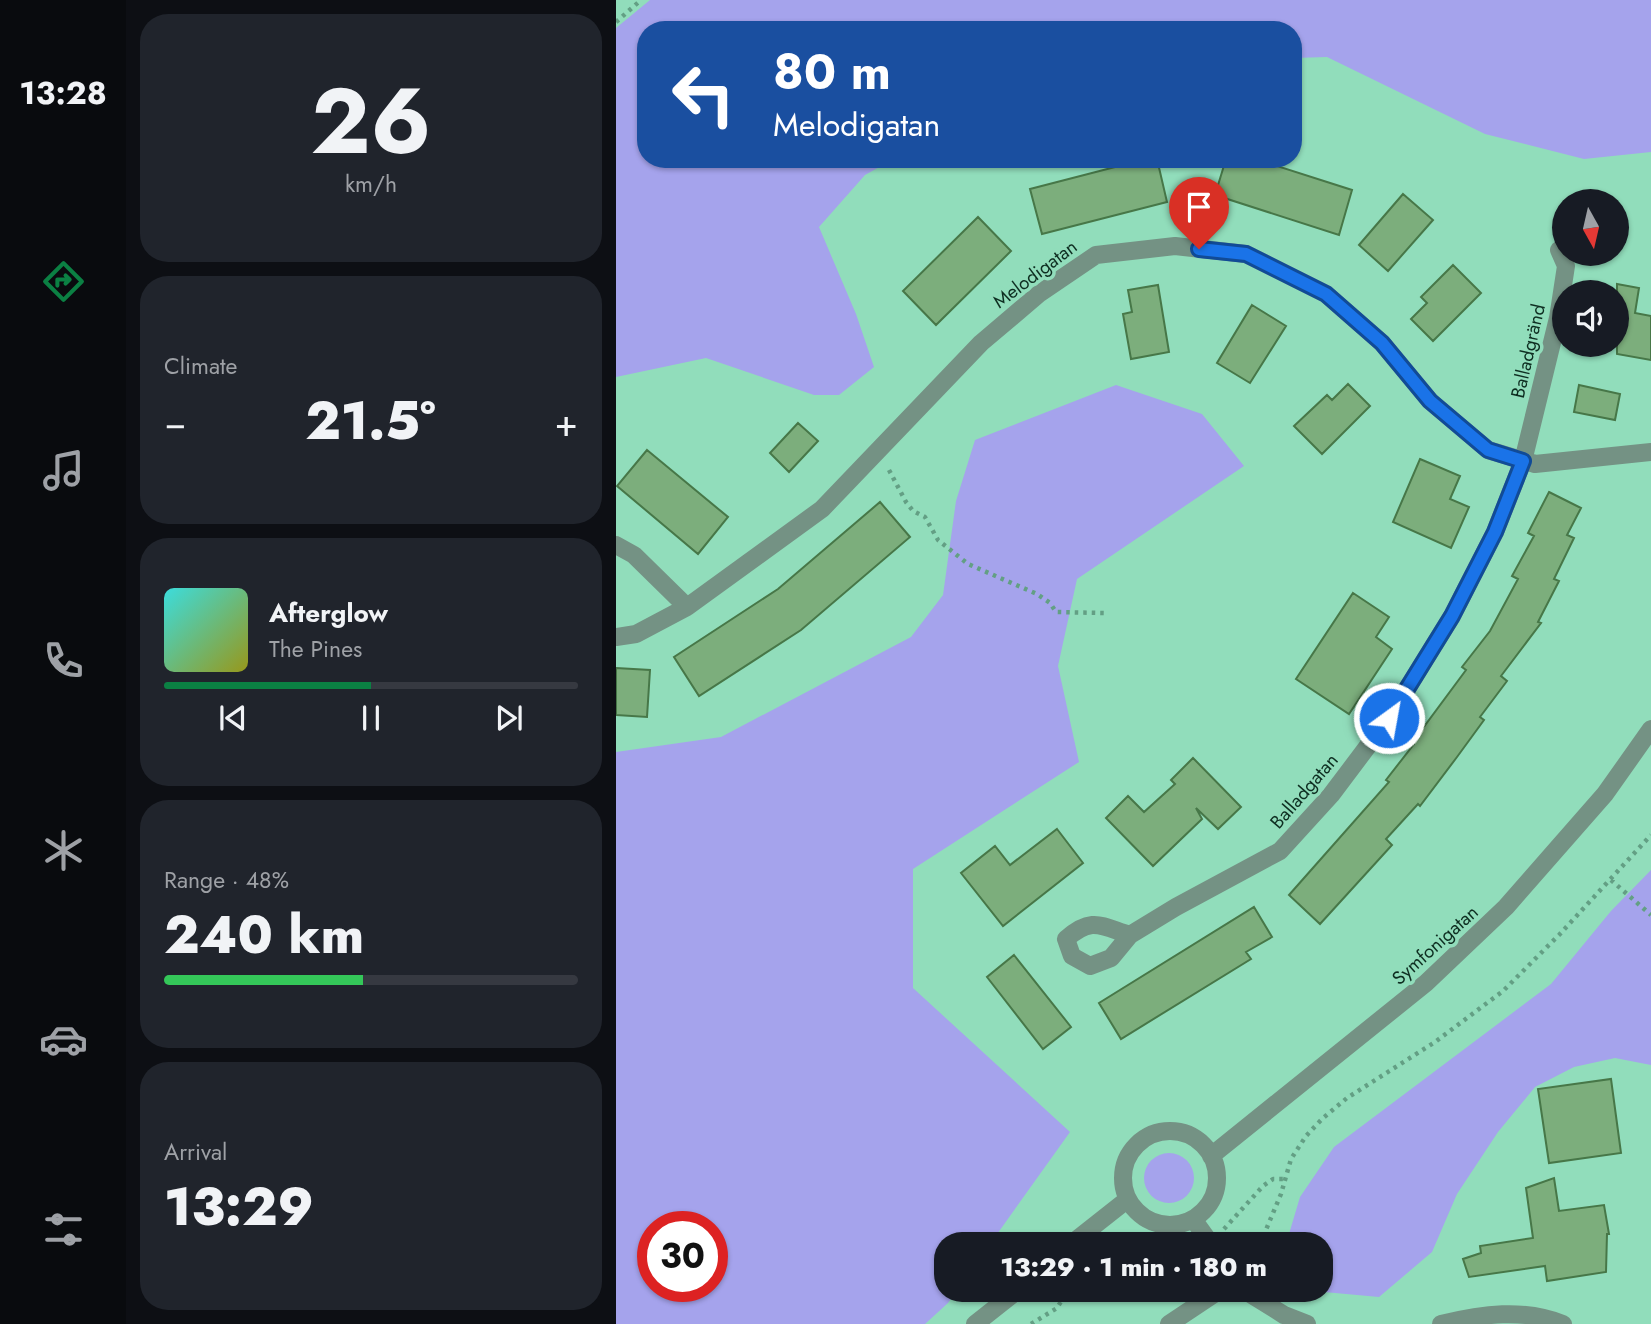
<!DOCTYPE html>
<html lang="en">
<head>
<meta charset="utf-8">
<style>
  body { margin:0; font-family:Jost,sans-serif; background:#20242c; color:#f1f3f6; height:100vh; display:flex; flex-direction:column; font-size:26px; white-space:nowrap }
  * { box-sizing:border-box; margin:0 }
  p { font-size:23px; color:#9ea1a6 }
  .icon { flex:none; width:38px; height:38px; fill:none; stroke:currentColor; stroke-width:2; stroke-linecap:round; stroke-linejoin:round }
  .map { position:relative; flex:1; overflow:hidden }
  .drawer { display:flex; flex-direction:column; gap:14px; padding:14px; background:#0d0f14; width:490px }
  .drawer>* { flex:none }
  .hud { position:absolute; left:21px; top:21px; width:665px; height:147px; border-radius:28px; box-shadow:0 2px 5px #0004; background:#1a4fa0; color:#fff; overflow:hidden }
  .needle { width:46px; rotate:172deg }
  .fabs { position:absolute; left:936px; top:189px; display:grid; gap:14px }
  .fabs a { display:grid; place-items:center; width:77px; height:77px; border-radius:50%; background:#171b24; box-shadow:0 2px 5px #0004; font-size:35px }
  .speed { position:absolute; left:21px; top:1211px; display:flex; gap:14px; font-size:35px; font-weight:700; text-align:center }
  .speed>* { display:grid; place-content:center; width:91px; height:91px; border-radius:50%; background:#171b24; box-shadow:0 2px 5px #0004; line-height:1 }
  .speed .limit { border:10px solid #d22; background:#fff; color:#111 }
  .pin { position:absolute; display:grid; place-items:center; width:60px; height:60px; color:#fff; margin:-72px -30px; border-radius:50% 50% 50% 0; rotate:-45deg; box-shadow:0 0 7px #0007 }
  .pin .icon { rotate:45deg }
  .me { position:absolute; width:77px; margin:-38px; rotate:32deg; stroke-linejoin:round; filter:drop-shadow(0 0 5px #0008) }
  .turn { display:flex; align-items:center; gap:24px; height:147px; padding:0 21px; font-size:32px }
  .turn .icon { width:91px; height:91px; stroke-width:2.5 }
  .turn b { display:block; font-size:49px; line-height:60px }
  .big { font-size:52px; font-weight:800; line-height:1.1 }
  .drawer .card { flex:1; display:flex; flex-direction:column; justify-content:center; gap:10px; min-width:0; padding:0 24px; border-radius:28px; background:#20242c }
  .drawer .dial { align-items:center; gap:0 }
  .dial b { font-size:91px; line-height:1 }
  .song { display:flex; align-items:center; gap:21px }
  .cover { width:84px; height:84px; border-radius:10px; background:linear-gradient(135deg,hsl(180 70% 55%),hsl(60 70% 35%)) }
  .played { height:7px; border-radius:4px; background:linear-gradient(90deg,#0b8043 50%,#363941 50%) }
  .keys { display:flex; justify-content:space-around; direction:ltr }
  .heat { display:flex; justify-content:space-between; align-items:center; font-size:38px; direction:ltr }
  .charge { height:10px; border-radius:5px; background:linear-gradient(90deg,#34c759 48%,#363941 0) }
  .trip { position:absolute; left:318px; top:1232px; width:399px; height:70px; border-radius:28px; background:#171b24; box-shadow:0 2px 5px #0004; font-weight:800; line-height:70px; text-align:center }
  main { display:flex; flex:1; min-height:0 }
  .menu { display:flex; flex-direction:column; width:126px; justify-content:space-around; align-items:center; background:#090b0e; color:#9ea1a6 }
  .menu .icon { width:49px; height:49px }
  .menu .on { color:#0b8043 }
  .menu b { font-size:32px; color:#f1f3f6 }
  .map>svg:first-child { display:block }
  .green { fill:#a5a3ec; fill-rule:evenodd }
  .building { fill:#7cae7c; stroke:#477748; stroke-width:2 }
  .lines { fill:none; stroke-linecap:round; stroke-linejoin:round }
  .path { stroke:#639f84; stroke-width:4.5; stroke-dasharray:3.5 5; stroke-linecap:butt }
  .minor { stroke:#749284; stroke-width:18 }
  .route-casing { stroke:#114b97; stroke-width:18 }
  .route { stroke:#1a73e8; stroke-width:12 }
  .labels { text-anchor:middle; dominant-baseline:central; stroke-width:7; stroke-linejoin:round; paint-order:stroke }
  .street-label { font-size:19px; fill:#0e2e21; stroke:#91ddbb }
</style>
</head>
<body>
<main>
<nav class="menu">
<b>13:28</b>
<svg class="icon on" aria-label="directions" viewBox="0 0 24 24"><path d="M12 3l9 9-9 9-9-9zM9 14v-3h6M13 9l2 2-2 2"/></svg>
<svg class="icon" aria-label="music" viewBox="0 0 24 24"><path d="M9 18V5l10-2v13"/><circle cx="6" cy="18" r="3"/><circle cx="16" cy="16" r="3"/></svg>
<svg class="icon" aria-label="phone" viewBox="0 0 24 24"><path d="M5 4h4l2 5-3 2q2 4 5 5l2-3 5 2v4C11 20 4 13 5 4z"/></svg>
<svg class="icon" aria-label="climate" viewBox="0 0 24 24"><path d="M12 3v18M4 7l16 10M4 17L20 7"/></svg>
<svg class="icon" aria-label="car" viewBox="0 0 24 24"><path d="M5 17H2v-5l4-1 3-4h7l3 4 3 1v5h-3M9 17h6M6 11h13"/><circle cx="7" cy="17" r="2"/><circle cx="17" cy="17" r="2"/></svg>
<svg class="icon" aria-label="filters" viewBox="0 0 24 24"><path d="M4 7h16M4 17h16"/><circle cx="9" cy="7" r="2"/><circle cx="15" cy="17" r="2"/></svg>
</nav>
<section class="drawer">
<div class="card dial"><b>26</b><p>km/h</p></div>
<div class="card"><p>Climate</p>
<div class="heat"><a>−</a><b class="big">21.5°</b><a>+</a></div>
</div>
<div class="card">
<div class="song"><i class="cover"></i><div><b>Afterglow</b><p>The Pines</p></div></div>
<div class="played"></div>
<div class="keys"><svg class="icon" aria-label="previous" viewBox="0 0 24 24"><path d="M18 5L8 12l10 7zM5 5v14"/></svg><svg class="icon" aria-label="pause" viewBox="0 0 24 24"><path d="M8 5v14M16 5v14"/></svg><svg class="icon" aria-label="next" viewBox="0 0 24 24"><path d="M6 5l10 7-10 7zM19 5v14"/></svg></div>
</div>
<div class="card"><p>Range · 48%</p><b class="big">240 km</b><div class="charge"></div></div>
<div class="card"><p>Arrival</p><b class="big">13:29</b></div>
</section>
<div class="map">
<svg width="1035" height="1324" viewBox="0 0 1035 1324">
  <rect width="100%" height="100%" fill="#91ddbb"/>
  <!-- green -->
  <path class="green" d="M34,0H1035V152L968,159L869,134L711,57L677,58V30H30V159H278L249,175L203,227L240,314L258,367L223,395H198L90,358L0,377V28Z
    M500,385L586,414L628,466L461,579L442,666L463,762L297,869V988L454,1132L374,1244H331V1290H341L332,1303L309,1324H0V752L105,737L295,637L327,595L340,501L359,440ZM37,1227H96V1286H37Z
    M1035,870V1065L999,1058L958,1067L919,1087L882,1132L841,1194L816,1252L763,1297L686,1290H705V1244H670L684,1197L718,1147L935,984L995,911Z
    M528 1178a25 25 0 1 1 50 0a25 25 0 1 1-50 0Z"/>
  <!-- building -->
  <path class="building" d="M530,159H541L551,202L426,234L414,189Z
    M610,159H639L736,190L723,235L599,195Z
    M787,194L817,220L772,271L743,245Z
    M362,217L395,251L320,325L287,291Z
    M837,265L865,293L817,341L795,319L811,303L805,297Z
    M1001,284L1023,288L1019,313L1035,316V360L1001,354Z
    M542,285L553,352L515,359L507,314L516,312L512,290Z
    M636,305L670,326L634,383L601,363Z
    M732,384L754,406L706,454L678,426L711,395L716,400Z
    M963,385L1004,394L999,420L958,412Z
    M182,423L202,441L173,472L154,453Z
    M31,450L112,517L82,554L1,486Z
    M804,459L844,476L834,499L853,507L835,548L777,522Z
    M933,492L965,508L951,535L958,538L938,579L943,581L922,622L925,623L885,676L891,681L864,717L868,720L841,757L804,806L802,804L770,839L776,845L704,924L673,895L773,782L770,780L798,744L796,743L850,670L846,667L874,631L902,579L896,576L918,536L912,533Z
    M264,502L294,537L185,630L83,696L58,657L162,589Z
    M737,593L773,617L760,637L776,649L733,714L680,679Z
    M0,668L34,670L31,717L0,715Z
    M577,758L625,807L602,829L580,808L586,819L537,866L490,818L512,796L528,812L559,784L555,780Z
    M441,829L467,863L387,926L345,873L379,846L394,865Z
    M638,907L656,937L630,952L635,959L505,1039L483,1003Z
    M398,955L455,1027L427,1049L371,977Z
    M995,1079L1005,1153L933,1163L922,1089Z
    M938,1178L943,1211L988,1205L993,1234H991L990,1272L931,1281L929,1266L853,1277L847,1259L865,1253L864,1246L917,1238L910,1188Z"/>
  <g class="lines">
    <!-- path -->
    <path class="path" d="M0,22L25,0
      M273,470L290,502L297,511L309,517L322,540L352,564L421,594L434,603L440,612L488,613
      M995,880L1035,915
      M608,1229L647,1186L657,1179H669
      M644,1244L665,1194L675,1159L690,1136L706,1119L731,1098L819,1042L887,991L943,935L1035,835
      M415,1324L441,1308L452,1290"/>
    <!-- minor -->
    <path class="minor" d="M0,545L18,555L71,607
      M0,637L20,634L71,607L206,509L365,343L424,293L480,255L559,246L630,254L710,294L766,343L814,401L872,450L919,464L1035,452
      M514,935C485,926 476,916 450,939L456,956L474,966L495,958L514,935L560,907L664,851L715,795L773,718L836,616L879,532L907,461L942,318L950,266L943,250
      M507 1178a47 47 0 1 1 94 0a47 47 0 1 1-94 0Z
      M595,1156L810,983L890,907L989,794L1035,729
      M577,1219L595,1244
      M455,1244L512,1199
      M628,1290L668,1315L691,1324
      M359,1324L402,1290
      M553,1324L604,1290
      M825,1324C866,1314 907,1308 947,1324"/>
  </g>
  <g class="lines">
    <defs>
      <path id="route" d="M583,249L630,254L710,294L766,343L814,401L872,450L907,461L879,532L836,616L773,718"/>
    </defs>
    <!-- route casing -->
    <use href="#route" class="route-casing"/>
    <!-- route -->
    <use href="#route" class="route"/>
  </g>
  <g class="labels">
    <!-- street labels -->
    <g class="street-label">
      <text transform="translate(419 274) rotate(-37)">Melodigatan</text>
      <text transform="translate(912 351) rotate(-77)">Balladgränd</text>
      <text transform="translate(688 791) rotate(-49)">Balladgatan</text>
      <text transform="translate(819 945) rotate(-42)">Symfonigatan</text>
    </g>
  </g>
</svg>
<div class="fabs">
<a><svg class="needle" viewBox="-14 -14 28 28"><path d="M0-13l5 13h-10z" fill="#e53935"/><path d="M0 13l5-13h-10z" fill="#9ea1a6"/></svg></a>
<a><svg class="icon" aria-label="sound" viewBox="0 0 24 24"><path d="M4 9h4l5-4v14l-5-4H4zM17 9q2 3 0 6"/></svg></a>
</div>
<div class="speed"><div class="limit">30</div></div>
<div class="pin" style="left:583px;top:249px;background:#d93025"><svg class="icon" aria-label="arrive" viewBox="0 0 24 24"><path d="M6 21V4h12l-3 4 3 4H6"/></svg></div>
<svg class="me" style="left:773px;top:718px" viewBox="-20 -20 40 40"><circle r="17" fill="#1a73e8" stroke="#fff" stroke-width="3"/><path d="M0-11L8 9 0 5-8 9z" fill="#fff"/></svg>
<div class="trip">13:29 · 1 min · 180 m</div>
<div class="hud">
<div class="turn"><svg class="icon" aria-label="left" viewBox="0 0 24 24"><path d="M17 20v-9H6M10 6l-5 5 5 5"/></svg><div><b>80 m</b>Melodigatan</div></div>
</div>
</div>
</main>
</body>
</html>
